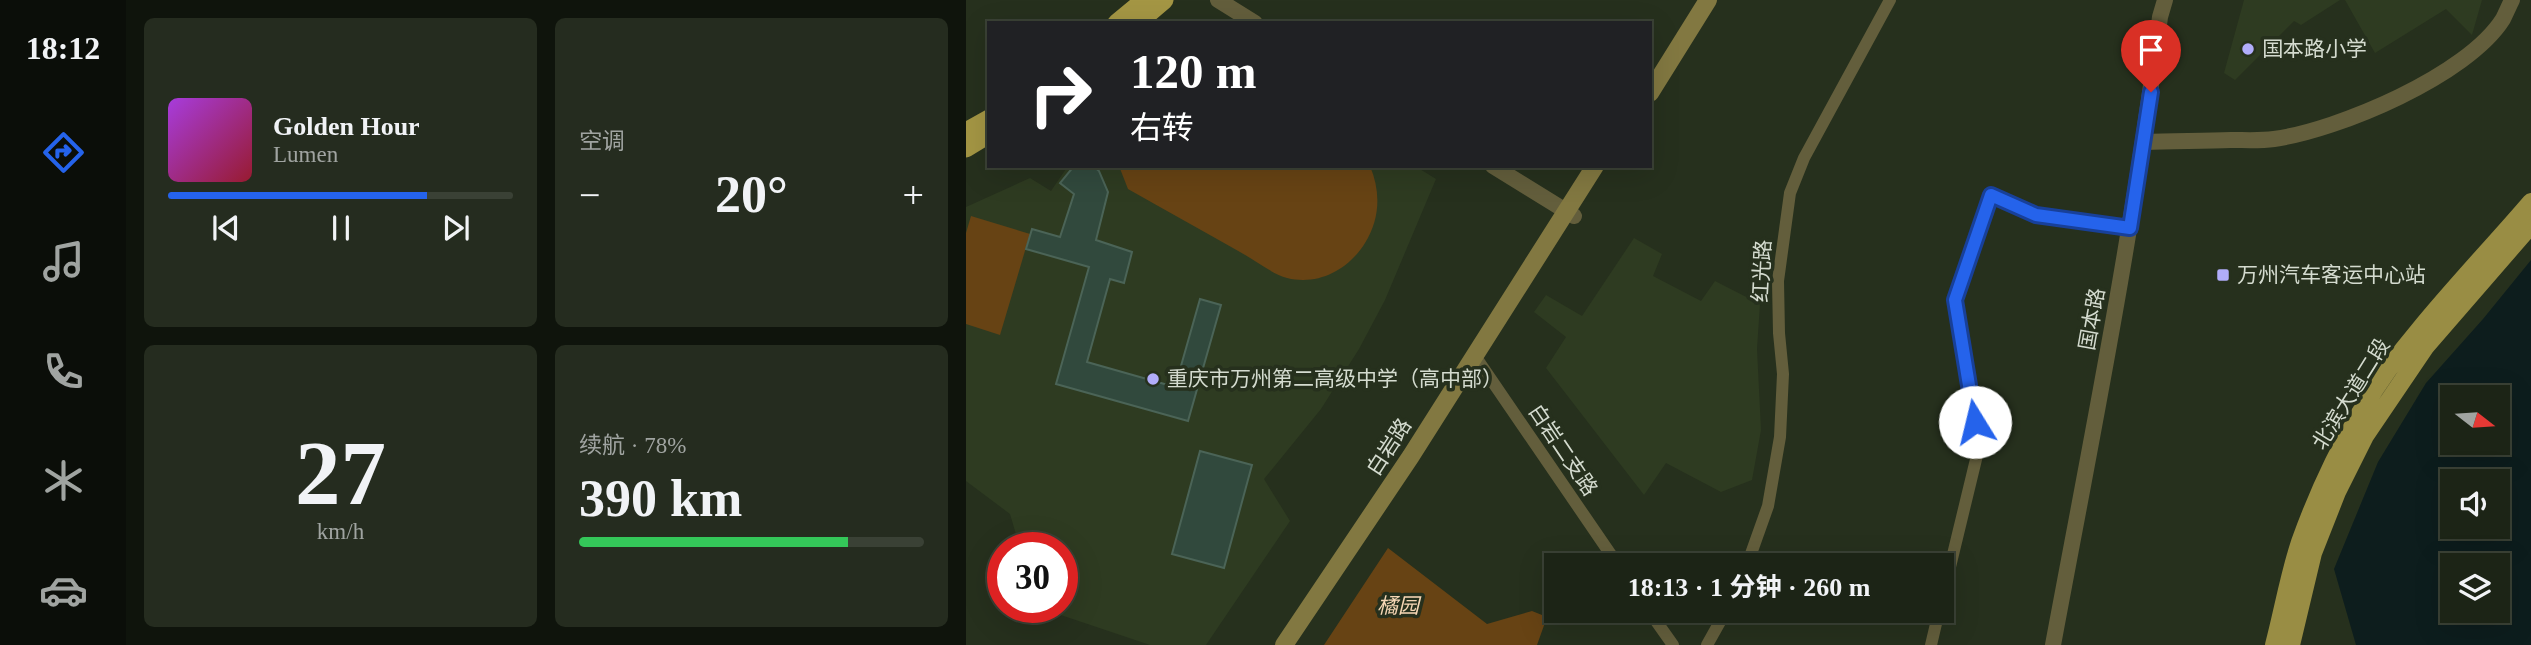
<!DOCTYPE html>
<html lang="zh">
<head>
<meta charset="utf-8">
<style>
  body { margin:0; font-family:"Times New Roman","Noto Sans SC",serif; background:#252c1f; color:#f1f3f6; height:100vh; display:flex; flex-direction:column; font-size:26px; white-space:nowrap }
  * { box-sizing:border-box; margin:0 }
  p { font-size:23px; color:#a0a4a1 }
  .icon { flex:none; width:38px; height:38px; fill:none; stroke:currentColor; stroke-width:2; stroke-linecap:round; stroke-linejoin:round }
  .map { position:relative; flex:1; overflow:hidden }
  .drawer { display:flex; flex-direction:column; gap:18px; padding:18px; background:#0f140c; width:840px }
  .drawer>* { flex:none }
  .banner { position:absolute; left:21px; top:21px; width:665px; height:147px; border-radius:0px; box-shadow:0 7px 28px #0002,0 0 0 2px #3a4135; background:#202124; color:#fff; overflow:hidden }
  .needle { width:46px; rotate:107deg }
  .fabs { position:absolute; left:1474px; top:385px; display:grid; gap:14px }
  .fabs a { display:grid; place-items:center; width:70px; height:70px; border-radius:0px; background:#1c2416; box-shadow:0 7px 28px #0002,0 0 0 2px #3a4135; font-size:35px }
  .speed { position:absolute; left:21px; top:532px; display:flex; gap:14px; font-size:35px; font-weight:700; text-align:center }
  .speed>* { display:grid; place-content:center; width:91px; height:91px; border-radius:50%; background:#1c2416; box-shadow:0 7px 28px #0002,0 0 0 2px #3a4135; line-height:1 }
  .speed .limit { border:10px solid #d22; background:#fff; color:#111 }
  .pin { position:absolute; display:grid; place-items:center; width:60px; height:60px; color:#fff; margin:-72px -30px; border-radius:50% 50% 50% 0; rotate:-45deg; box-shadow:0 0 7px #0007 }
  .pin .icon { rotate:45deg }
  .me { position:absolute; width:77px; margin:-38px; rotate:351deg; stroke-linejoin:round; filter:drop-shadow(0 0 5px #0008) }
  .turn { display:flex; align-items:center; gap:24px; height:147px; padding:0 28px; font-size:32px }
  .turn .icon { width:91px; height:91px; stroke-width:2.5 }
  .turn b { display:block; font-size:49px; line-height:60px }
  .big { font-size:52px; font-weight:700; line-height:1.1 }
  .drawer .widget { flex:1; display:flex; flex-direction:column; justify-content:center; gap:10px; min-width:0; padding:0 24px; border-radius:10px; background:#252c1f }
  .drawer .dial { align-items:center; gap:0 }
  .dial b { font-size:91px; line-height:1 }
  .song { display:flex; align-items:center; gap:21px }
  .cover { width:84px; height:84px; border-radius:10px; background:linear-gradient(135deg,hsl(280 70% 55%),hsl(350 70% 35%)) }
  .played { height:7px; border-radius:4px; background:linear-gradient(90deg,#2563eb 75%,#3a4135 75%) }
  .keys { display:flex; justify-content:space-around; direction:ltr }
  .heat { display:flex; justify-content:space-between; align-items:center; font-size:38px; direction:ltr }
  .charge { height:10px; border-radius:5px; background:linear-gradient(90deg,#34c759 78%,#3a4135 0) }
  .drawer .tiles { flex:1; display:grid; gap:18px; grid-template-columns:repeat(2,1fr) }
  .trip { position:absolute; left:578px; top:553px; width:410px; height:70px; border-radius:0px; background:#1c2416; box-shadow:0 7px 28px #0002,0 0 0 2px #3a4135; font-weight:700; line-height:70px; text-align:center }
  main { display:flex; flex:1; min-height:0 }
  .tab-bar { display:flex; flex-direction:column; width:126px; justify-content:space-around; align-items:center; background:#0b0e09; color:#a0a4a1 }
  .tab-bar .icon { width:49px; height:49px }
  .tab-bar .current { color:#2563eb }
  .tab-bar b { font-size:32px; color:#f1f3f6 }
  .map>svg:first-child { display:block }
  .built { fill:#2e3b21 }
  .green { fill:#674314 }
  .water { fill:#0d1d1d; fill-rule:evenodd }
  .building { fill:#31493d; stroke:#4b6457; stroke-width:2 }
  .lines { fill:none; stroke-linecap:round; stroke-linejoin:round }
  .minor { stroke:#635e3c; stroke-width:12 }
  .tertiary { stroke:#635e3c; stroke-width:16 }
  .secondary { stroke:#827841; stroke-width:18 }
  .primary { stroke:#998d44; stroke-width:18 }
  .trunk { stroke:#a49644; stroke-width:19 }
  .route-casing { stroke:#184099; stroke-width:18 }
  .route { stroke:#2563eb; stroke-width:12 }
  .poi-dot { fill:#b1adfa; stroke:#26301d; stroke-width:2.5 }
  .labels { text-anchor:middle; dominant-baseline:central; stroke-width:7; stroke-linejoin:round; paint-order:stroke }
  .poi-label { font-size:21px; fill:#d4dbcf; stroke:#26301d; text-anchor:start }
  .street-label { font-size:21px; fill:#d4dbcf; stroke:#26301d }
  .park-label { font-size:21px; font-style:italic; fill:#f6d7b5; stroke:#26301d }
</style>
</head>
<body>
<main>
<nav class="tab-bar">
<b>18:12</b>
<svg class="icon current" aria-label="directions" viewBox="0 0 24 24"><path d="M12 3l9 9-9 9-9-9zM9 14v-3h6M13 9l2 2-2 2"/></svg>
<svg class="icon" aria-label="music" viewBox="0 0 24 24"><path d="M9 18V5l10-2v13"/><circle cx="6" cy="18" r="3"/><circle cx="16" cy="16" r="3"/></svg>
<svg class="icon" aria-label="phone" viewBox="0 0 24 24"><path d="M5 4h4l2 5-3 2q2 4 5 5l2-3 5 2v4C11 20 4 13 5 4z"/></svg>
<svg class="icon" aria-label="climate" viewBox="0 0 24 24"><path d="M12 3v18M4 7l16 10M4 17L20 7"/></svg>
<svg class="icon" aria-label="car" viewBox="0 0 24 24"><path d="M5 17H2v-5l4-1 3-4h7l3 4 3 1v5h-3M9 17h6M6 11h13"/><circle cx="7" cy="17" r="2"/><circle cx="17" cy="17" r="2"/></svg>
</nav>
<section class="drawer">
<div class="tiles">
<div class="widget">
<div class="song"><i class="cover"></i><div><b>Golden Hour</b><p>Lumen</p></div></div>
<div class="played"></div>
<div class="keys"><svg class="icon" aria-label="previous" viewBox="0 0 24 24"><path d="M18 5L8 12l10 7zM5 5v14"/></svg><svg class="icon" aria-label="pause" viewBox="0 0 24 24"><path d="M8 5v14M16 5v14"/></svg><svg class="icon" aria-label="next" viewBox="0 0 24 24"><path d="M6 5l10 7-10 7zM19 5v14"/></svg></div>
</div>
<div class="widget"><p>空调</p>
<div class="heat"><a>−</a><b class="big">20°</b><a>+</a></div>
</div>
<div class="widget dial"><b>27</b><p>km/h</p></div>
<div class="widget"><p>续航 · 78%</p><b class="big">390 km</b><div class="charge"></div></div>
</div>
</section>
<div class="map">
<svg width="1565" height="645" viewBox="0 0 1565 645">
  <rect width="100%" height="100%" fill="#26301d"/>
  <!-- built -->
  <path class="built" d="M1278,0H1374L1335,25L1328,21L1269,80L1258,73Z
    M1379,0H1516L1506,35L1480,9L1409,53Z
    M102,166H449L470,179L419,300L393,349L355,409L298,479L324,521L240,645H184L71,607H96V548H54L44,514L0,481V207L64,178L85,191Z
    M668,238L696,254L687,276L735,301L749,281L794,304L791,349L795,430L786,480L755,492L700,463L678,495L580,368L600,337L568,312L580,295L616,316Z"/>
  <!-- green -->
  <path class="green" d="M153,166H404C415,192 414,219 399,243C383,269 353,286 321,278C306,274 289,260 274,252C237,231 199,210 162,189Z
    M5,216L64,234L34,335L0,324V233Z
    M422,548L521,624L566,611L581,617L571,645H358Z"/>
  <!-- water -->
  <path class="water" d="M1565,260V645H1390L1368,569L1412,462L1460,383L1517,319ZM1486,397H1531V443H1486ZM1486,481H1531V527H1486ZM1486,565H1531V611H1486Z"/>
  <!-- building -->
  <path class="building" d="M108,166H127L133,171L142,192L130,240L166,252L158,283L144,279L121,362L209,387L234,299L255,305L222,421L90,384L123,267L60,249L66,229L94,237L108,194L94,183Z
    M234,451L286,465L258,568L206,554Z"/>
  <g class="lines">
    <!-- minor -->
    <path class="minor" d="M509,356L652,565
      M781,565L802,506L814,437L817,374L813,333L812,281L824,193L838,158L924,0
      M975,604L1013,447L990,300L1025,195L1070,215L1164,228
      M683,611L707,645
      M741,645L760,611
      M965,645L973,611"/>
    <!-- tertiary -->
    <path class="tertiary" d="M252,0L289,23
      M1179,142C1207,141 1236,141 1265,140C1279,140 1294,141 1308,139C1372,130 1501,76 1537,19C1540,13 1543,6 1546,0
      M527,166L608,216
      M1087,645C1126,436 1168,228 1194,17L1199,0"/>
    <!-- secondary -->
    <path class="secondary" d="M684,93L742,0
      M318,645L445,456L629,166"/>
    <!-- primary -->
    <path class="primary" d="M1308,645C1317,611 1323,575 1334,542C1361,467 1401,391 1453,330C1489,286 1528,245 1565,202
      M1325,645L1347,553L1371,492L1399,436L1460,346L1565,225"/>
    <!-- trunk -->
    <path class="trunk" d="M151,23L179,0
      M171,23L198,0
      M0,132L23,119
      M0,148L23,134"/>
  </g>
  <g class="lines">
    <defs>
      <path id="route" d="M1009,422L989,300L1025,195L1070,215L1164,228L1185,92"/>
    </defs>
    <!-- route casing -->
    <use href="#route" class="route-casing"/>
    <!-- route -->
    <use href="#route" class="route"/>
  </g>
  <!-- markers -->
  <g class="poi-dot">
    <circle cx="1282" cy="49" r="7"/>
    <rect x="1250" y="268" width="14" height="14" rx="3.5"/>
    <circle cx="187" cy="379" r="7"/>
  </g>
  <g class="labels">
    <!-- poi labels -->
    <g class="poi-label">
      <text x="1296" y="49">国本路小学</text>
      <text x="1271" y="275">万州汽车客运中心站</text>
      <text x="201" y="379">重庆市万州第二高级中学（高中部）</text>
    </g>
    <!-- street labels -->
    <g class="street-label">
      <text transform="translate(796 271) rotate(-87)">红光路</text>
      <text transform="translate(1126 319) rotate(-80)">国本路</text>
      <text transform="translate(1385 394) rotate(-58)">北滨大道二段</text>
      <text transform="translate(423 447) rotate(-57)">白岩路</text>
      <text transform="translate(597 450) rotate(56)">白岩二支路</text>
    </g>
    <!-- park labels -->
    <g class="park-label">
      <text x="432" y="606">橘园</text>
    </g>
  </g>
</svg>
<div class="fabs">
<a><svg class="needle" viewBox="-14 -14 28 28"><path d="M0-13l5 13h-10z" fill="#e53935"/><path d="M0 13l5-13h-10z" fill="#a0a4a1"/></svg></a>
<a><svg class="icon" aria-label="sound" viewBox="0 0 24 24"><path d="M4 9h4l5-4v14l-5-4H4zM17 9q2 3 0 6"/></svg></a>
<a><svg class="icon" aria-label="layers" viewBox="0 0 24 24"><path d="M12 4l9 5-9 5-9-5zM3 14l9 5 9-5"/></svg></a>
</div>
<div class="speed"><div class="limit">30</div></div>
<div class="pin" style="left:1185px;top:92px;background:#d93025"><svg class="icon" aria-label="arrive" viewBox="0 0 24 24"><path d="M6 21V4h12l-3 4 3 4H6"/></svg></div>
<svg class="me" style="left:1009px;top:422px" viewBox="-20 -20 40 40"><circle r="19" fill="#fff"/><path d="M0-13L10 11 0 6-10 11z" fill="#2563eb"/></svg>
<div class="trip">18:13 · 1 分钟 · 260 m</div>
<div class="banner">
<div class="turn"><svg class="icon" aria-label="right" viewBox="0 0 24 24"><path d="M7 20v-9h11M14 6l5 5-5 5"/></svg><div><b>120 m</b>右转</div></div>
</div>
</div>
</main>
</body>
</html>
